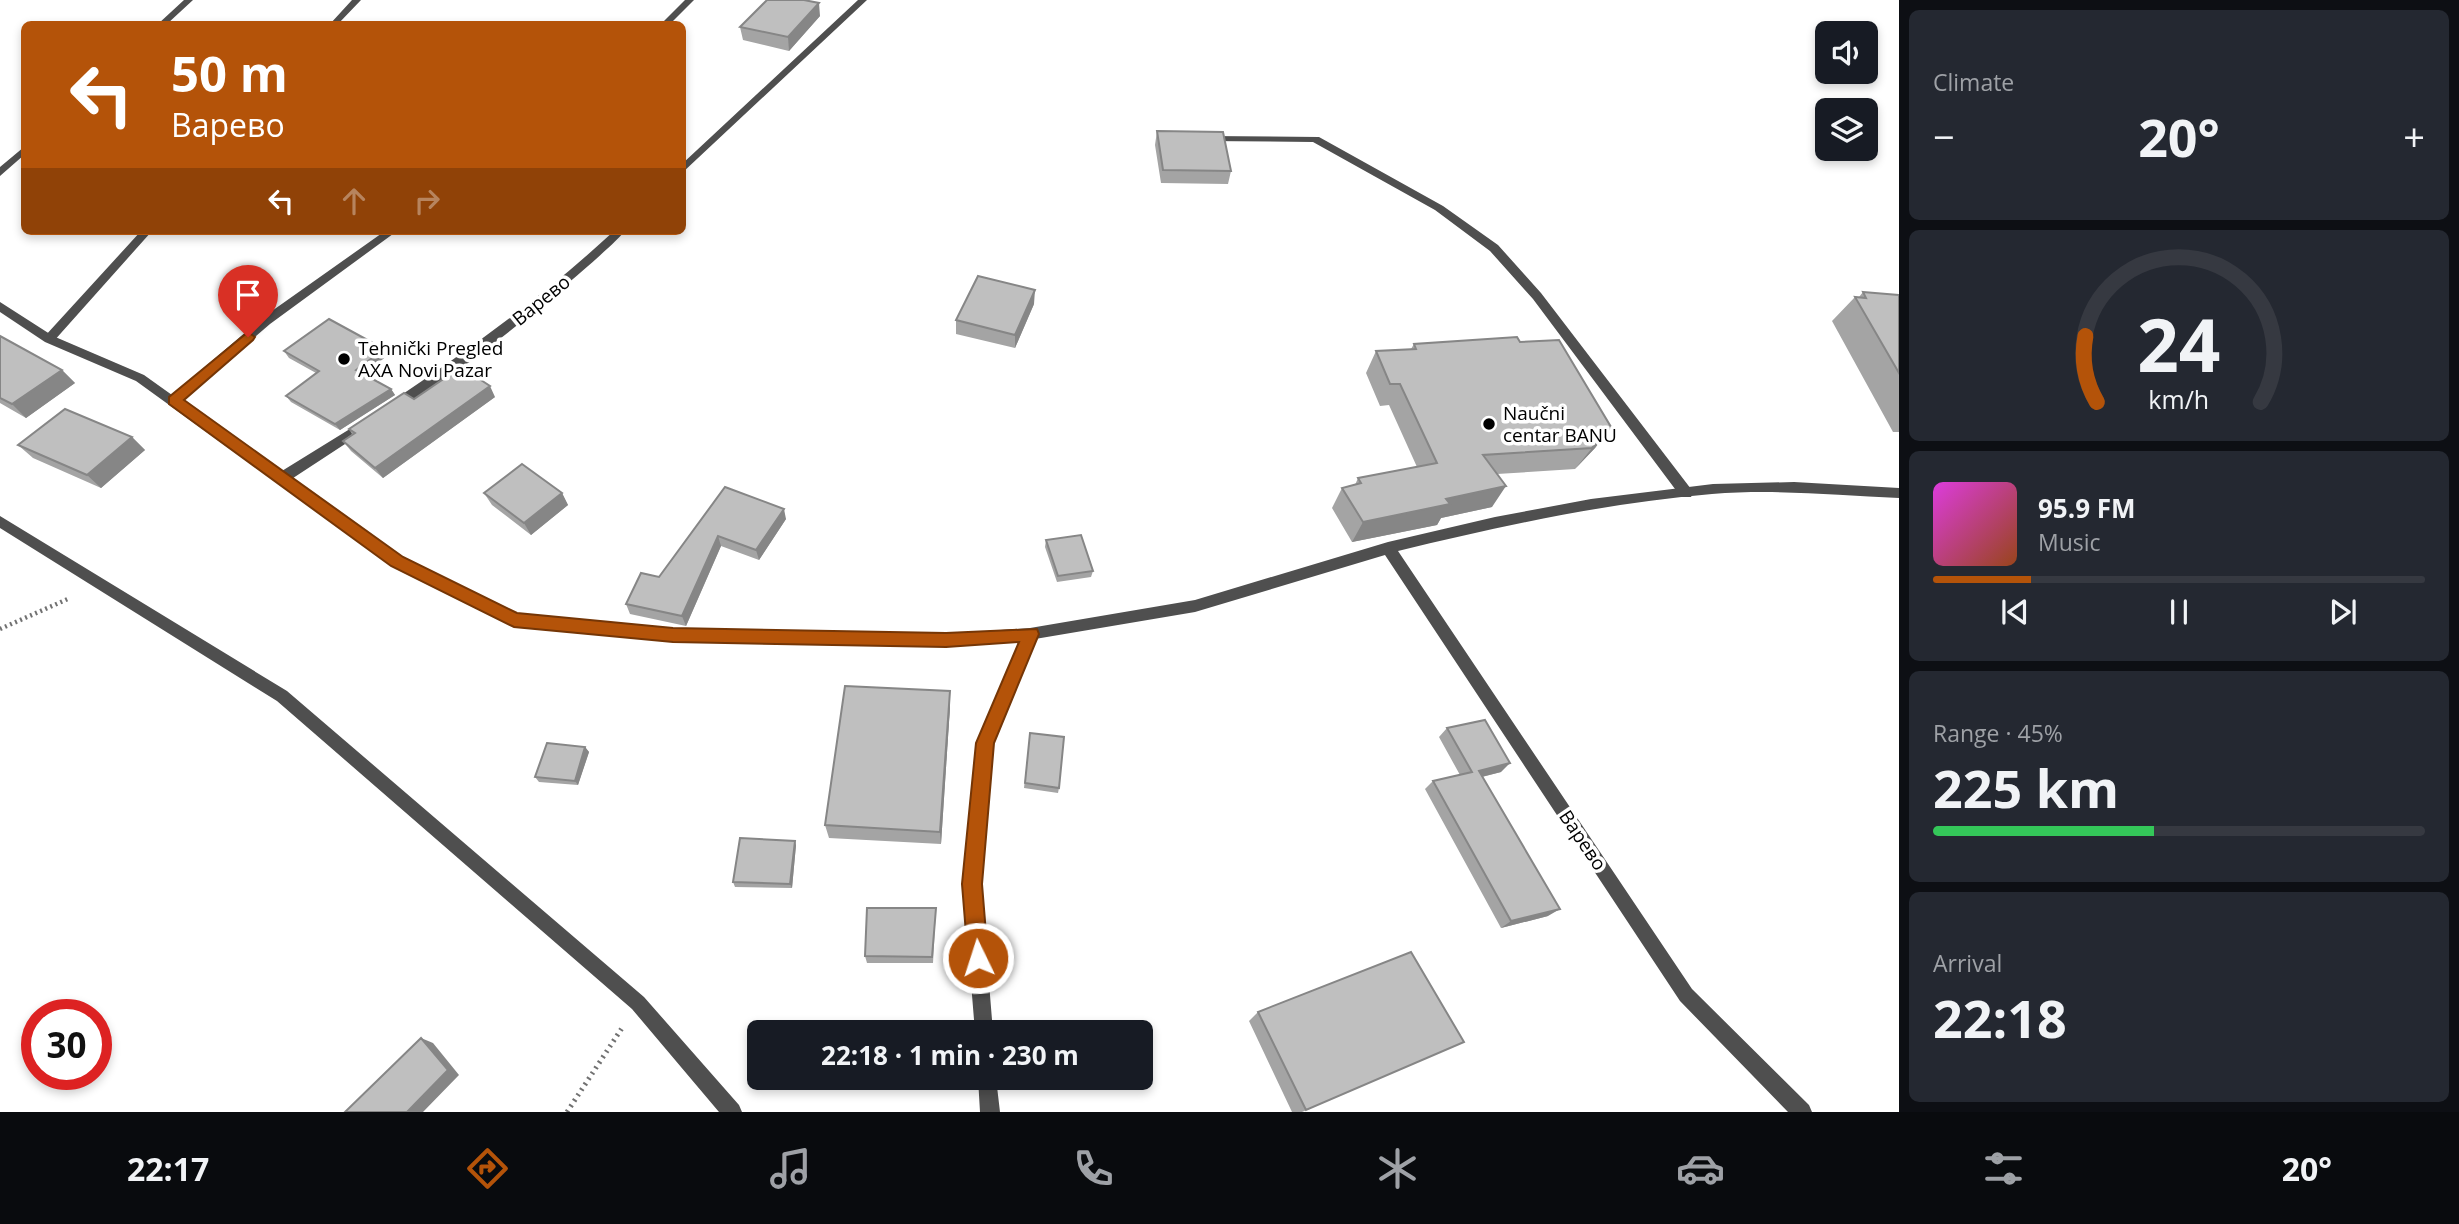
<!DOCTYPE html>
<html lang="en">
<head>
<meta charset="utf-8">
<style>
  body { margin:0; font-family:"Open Sans",sans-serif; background:#242831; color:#f1f3f6; height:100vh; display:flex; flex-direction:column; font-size:26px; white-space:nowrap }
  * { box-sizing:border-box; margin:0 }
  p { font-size:23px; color:#9ea1a6 }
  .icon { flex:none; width:38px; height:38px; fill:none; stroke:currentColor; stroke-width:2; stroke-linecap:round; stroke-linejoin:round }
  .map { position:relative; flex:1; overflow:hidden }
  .drawer { display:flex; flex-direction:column; gap:10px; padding:10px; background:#0d0f14; width:560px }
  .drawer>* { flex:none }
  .top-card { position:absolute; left:21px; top:21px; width:665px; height:214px; border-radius:10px; box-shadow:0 4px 10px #0003; background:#b45309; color:#fff; overflow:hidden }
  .controls { position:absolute; left:1815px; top:21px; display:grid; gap:14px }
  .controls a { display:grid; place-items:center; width:63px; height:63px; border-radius:10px; background:#171b24; box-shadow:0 4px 10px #0003; font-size:35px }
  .speed { position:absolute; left:21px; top:999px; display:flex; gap:14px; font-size:35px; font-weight:700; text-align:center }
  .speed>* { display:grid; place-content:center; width:91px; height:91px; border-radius:50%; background:#171b24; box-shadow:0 4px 10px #0003; line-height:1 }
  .speed .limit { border:10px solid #d22; background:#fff; color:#111 }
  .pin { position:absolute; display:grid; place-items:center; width:60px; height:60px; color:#fff; margin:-72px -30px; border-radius:50% 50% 50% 0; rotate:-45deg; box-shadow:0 0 7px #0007 }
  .pin .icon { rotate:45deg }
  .me { position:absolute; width:77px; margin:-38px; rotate:356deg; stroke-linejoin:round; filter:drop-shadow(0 0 5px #0008) }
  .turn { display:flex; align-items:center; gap:24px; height:147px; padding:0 35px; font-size:32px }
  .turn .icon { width:91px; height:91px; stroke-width:2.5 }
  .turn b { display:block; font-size:49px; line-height:60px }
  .lanes { display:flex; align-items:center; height:66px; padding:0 35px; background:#0003; justify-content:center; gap:35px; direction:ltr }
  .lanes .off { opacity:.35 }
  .big { font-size:52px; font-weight:700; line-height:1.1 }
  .drawer .widget { flex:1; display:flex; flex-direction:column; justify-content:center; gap:10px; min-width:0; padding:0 24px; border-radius:10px; background:#242831 }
  .drawer .dial { align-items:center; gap:0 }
  .dial svg { height:182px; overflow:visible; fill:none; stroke:#363941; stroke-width:7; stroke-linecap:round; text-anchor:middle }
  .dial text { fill:#f1f3f6; stroke:none }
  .song { display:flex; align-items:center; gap:21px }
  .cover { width:84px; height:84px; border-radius:10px; background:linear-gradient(135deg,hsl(300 70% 55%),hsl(20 70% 35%)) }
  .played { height:7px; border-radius:4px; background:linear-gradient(90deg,#b45309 20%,#363941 20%) }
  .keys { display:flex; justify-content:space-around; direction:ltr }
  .heat { display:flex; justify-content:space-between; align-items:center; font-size:38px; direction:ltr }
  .charge { height:10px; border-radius:5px; background:linear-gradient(90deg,#34c759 45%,#363941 0) }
  .trip { position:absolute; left:747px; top:1020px; width:406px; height:70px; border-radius:10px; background:#171b24; box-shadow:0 4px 10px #0003; font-weight:700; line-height:70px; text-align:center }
  .tabs { display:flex; height:112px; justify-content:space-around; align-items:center; background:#090b0e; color:#9ea1a6 }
  .tabs .icon { width:49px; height:49px }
  .tabs .active { color:#b45309 }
  .tabs b { font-size:32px; color:#f1f3f6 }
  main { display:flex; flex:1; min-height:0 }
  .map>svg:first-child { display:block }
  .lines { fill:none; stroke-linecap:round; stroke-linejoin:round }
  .path-far1 { stroke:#717171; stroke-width:4.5; stroke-dasharray:2 3.5; stroke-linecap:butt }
  .path { stroke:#717171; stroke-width:5; stroke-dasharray:2 4.5; stroke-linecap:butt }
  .lane { fill:#4f4f4f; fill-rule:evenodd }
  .street { fill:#4f4f4f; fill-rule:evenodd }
  .wall { fill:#a4a4a4 }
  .shaded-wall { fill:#868686 }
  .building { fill:#bfbfbf; stroke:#868686; stroke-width:2 }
  .route { fill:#b45309; stroke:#753606; stroke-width:2 }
  .poi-dot { fill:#000; stroke:#fff; stroke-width:2.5 }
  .labels { text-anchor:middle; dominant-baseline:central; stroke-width:7; stroke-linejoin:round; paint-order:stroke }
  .street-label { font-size:19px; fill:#000; stroke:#fff }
  .poi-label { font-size:19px; fill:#000; stroke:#fff; text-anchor:start }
</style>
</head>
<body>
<main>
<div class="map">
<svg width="1899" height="1112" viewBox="0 0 1899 1112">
  <rect width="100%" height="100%" fill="#fff"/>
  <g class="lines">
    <!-- path-far1 -->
    <path class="path-far1" d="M0,629L70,598"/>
    <!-- path -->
    <path class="path" d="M567,1112L622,1028"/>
    <!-- lane -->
    <path class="lane" d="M184,0H193L167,24H158Z
      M352,0H361L338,24H330Z
      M858,0H867L682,173V164Z
      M1208,136L1319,137L1443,206L1498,245L1541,293L1691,489L1693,493L1691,497H1681L1533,299L1490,251L1435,210L1313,142L1204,141V137Z
      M24,147V155L0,176V167Z
      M141,231H152L53,342H45V336Z
      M614,231H625C603,258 415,414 391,408L389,405L391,402C469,350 545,295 614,231Z
      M366,419L372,424L371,427L287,482H277L275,478L277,474Z"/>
    <!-- street -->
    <path class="street" d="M685,0H694L670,24H661Z
      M385,231H397L270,324L181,401L402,558L516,614L673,629L946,634L1030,628L1195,600L1388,542L1495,517L1591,499L1713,484L1794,482L1899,488V498C1837,495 1775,489 1712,494C1606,503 1501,526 1398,551L1692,989L1809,1105L1812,1112H1788L1680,1001L1385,555L1195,612L1035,639L993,743L981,884L993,1032H975L963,884L977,743L1020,641L946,646L673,641L514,626L392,566L136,381L45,342L0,312V302L53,336L144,375L172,395L262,318Z
      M0,516L287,691L644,997L739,1105L742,1112H719L632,1009L277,701L0,528Z
      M978,1078H996L1000,1112H980Z"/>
  </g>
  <!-- wall -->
  <path class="wall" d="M820,16L789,51L743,40L740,27Z
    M1157,131L1231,171L1228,184L1161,183L1155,145Z
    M1863,292L1899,295V432H1893L1832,321L1855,297H1859Z
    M1034,304L1015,348L956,334V320Z
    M0,336L62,370L75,383L26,418L0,403Z
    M1520,342L1611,427L1595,448L1575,469L1497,474L1492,507L1441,518L1437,525L1352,542L1332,508L1342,488L1355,485L1358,478L1417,467L1389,405L1380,406L1366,373L1376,351L1411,349L1414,344Z
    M284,351L388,355L364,374L391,389L395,395L340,430L291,402L286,396L316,373L289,358Z
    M495,397L383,478L351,451L343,441L352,434L349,429L414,399Z
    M132,437L145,450L101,488L33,458L18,445Z
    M725,487L786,519L759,560L721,546L686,626L630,614L626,604L659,577Z
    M484,493H562L568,505L531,535L492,505Z
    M1046,540L1093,571L1091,577L1057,582L1045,547Z
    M950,691V707L941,844L829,838L825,825Z
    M1447,728L1501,772L1482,777L1548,916L1501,928L1425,789L1433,781L1460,775L1439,737Z
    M1030,733L1059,788L1058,793L1024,788Z
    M585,747L589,752L578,785L539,782L535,777Z
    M796,845L792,888L735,887L733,882Z
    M936,908L933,963H867L865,956Z
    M1258,1012L1464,1042L1302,1112H1292L1249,1021Z"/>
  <!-- shaded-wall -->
  <path class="shaded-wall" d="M819,3L820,16L789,51L788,37Z
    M1035,290L1034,304L1015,348V335Z
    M384,349L388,355L361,376L356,370Z
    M62,370L75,383L26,418L12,404Z
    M490,386L495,397L383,478L375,468Z
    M391,389L395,395L340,430L335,424Z
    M1611,427L1595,448L1575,469L1592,448Z
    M132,437L145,450L101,488L87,475Z
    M1506,486L1492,507L1441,518L1437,525L1352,542L1363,522L1446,499Z
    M562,493L568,505L531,535L524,523Z
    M784,509L786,519L759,560L756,550Z
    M718,536L721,546L686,626L682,616Z
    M950,691V707L941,844L940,832Z
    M585,747L589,752L578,785L575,781Z
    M1510,763L1501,772L1469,780L1479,771Z
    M795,841L796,845L792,888L790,884Z
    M1560,909L1548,916L1501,928L1511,921Z
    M421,1038L433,1043L459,1075L423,1112H407Z"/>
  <!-- building -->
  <path class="building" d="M767,0H804L819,3L788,37L740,27Z
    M1157,131L1223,132L1231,171L1163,170Z
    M978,276L1035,290L1015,335L956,320Z
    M1863,292L1899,295V373L1855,297L1866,298Z
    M329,319L384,349L356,370L391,389L335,424L286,396L319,371L284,351Z
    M0,336L62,370L12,404L0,398Z
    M1517,337L1520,342L1559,340L1611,427L1592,448L1483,455L1506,486L1446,499L1450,504L1363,522L1342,488L1361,483L1358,478L1437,463L1400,384H1390L1376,351L1416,349L1414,344Z
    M461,367L490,386L375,468L343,441L355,433L349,429L404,393L414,399Z
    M65,409L132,437L87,475L18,445Z
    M522,464L562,493L524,523L484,493Z
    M725,487L784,509L756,550L718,536L682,616L626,604L641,573L659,577Z
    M1081,535L1093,571L1058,576L1046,540Z
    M845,686L950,691L940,832L825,825Z
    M1485,720L1510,763L1479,771L1560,909L1511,921L1433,781L1472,772L1447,728Z
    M1030,733L1064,737L1059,788L1025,783Z
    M547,743L585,747L575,781L535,777Z
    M740,838L795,841L790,884L733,882Z
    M867,908H936L932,957L865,956Z
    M1411,952L1464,1042L1306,1110L1258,1012Z
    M421,1038L448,1070L407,1112H345Z"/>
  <!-- route -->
  <path class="route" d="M248,332L255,337L253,340L184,400L403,557L517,613L673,628L946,633L1037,629L1039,634L994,743L982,884L988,958L985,965L978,968L971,965L968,958L962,884L976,743L1019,642L946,647L673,642L514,627L391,566L169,404V397Z"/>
  <!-- markers -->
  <g class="poi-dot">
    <circle cx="344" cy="359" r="7"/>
    <circle cx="1489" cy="424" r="7"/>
  </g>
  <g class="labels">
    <!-- street labels -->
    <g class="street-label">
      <text transform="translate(541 300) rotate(-39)">Варево</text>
      <text transform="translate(1583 840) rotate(56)">Варево</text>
    </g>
    <!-- poi labels -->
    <g class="poi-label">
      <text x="358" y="348">Tehnički Pregled<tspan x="358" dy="22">AXA Novi Pazar</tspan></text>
      <text x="1503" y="413">Naučni<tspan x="1503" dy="22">centar BANU</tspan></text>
    </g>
  </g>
</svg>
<div class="controls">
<a><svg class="icon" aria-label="sound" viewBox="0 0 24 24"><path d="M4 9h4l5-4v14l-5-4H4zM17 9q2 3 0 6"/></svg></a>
<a><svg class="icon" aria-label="layers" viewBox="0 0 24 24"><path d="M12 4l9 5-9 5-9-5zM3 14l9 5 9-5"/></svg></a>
</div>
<div class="speed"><div class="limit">30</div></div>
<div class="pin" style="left:248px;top:337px;background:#d93025"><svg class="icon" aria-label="arrive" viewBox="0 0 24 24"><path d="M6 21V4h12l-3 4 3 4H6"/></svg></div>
<svg class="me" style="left:978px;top:958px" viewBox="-20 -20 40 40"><circle r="17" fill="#b45309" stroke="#fff" stroke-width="3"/><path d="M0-11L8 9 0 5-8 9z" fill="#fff"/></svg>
<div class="trip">22:18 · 1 min · 230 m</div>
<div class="top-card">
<div class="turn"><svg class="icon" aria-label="left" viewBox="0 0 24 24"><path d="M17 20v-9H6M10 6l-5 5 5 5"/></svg><div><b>50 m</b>Варево</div></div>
<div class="lanes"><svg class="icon" aria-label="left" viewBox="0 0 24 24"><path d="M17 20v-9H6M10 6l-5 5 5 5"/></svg><svg class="icon off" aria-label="ahead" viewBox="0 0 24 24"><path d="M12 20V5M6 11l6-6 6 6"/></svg><svg class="icon off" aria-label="right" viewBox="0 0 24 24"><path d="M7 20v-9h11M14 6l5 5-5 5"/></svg></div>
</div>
</div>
<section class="drawer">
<div class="widget"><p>Climate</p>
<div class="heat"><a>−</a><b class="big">20°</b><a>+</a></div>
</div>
<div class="widget dial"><svg viewBox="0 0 100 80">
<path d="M14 69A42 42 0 1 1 86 69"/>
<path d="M14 69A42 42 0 0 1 9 40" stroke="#b45309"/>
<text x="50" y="56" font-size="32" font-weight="700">24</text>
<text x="50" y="72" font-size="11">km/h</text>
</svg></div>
<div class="widget">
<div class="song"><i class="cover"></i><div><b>95.9 FM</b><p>Music</p></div></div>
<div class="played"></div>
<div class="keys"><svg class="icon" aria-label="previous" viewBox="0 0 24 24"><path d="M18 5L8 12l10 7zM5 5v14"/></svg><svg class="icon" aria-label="pause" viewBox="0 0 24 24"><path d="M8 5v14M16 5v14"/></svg><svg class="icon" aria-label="next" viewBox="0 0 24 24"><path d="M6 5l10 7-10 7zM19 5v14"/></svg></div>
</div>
<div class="widget"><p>Range · 45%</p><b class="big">225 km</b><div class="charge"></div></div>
<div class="widget"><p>Arrival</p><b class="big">22:18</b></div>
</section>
</main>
<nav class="tabs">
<b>22:17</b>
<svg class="icon active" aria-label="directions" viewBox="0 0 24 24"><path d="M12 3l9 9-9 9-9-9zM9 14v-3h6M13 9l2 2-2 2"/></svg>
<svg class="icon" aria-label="music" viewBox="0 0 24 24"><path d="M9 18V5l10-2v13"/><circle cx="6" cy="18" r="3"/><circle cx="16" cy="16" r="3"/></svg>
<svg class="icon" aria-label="phone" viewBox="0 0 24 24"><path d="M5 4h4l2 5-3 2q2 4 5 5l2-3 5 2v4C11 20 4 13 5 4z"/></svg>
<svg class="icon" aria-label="climate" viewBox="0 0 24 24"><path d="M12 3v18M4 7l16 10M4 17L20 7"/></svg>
<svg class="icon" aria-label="car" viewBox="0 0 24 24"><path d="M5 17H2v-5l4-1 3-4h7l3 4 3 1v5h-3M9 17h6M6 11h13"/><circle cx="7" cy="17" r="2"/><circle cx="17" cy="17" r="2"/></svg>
<svg class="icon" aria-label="filters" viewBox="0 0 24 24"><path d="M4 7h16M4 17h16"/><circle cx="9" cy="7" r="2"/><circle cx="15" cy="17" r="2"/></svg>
<b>20°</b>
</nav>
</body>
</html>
